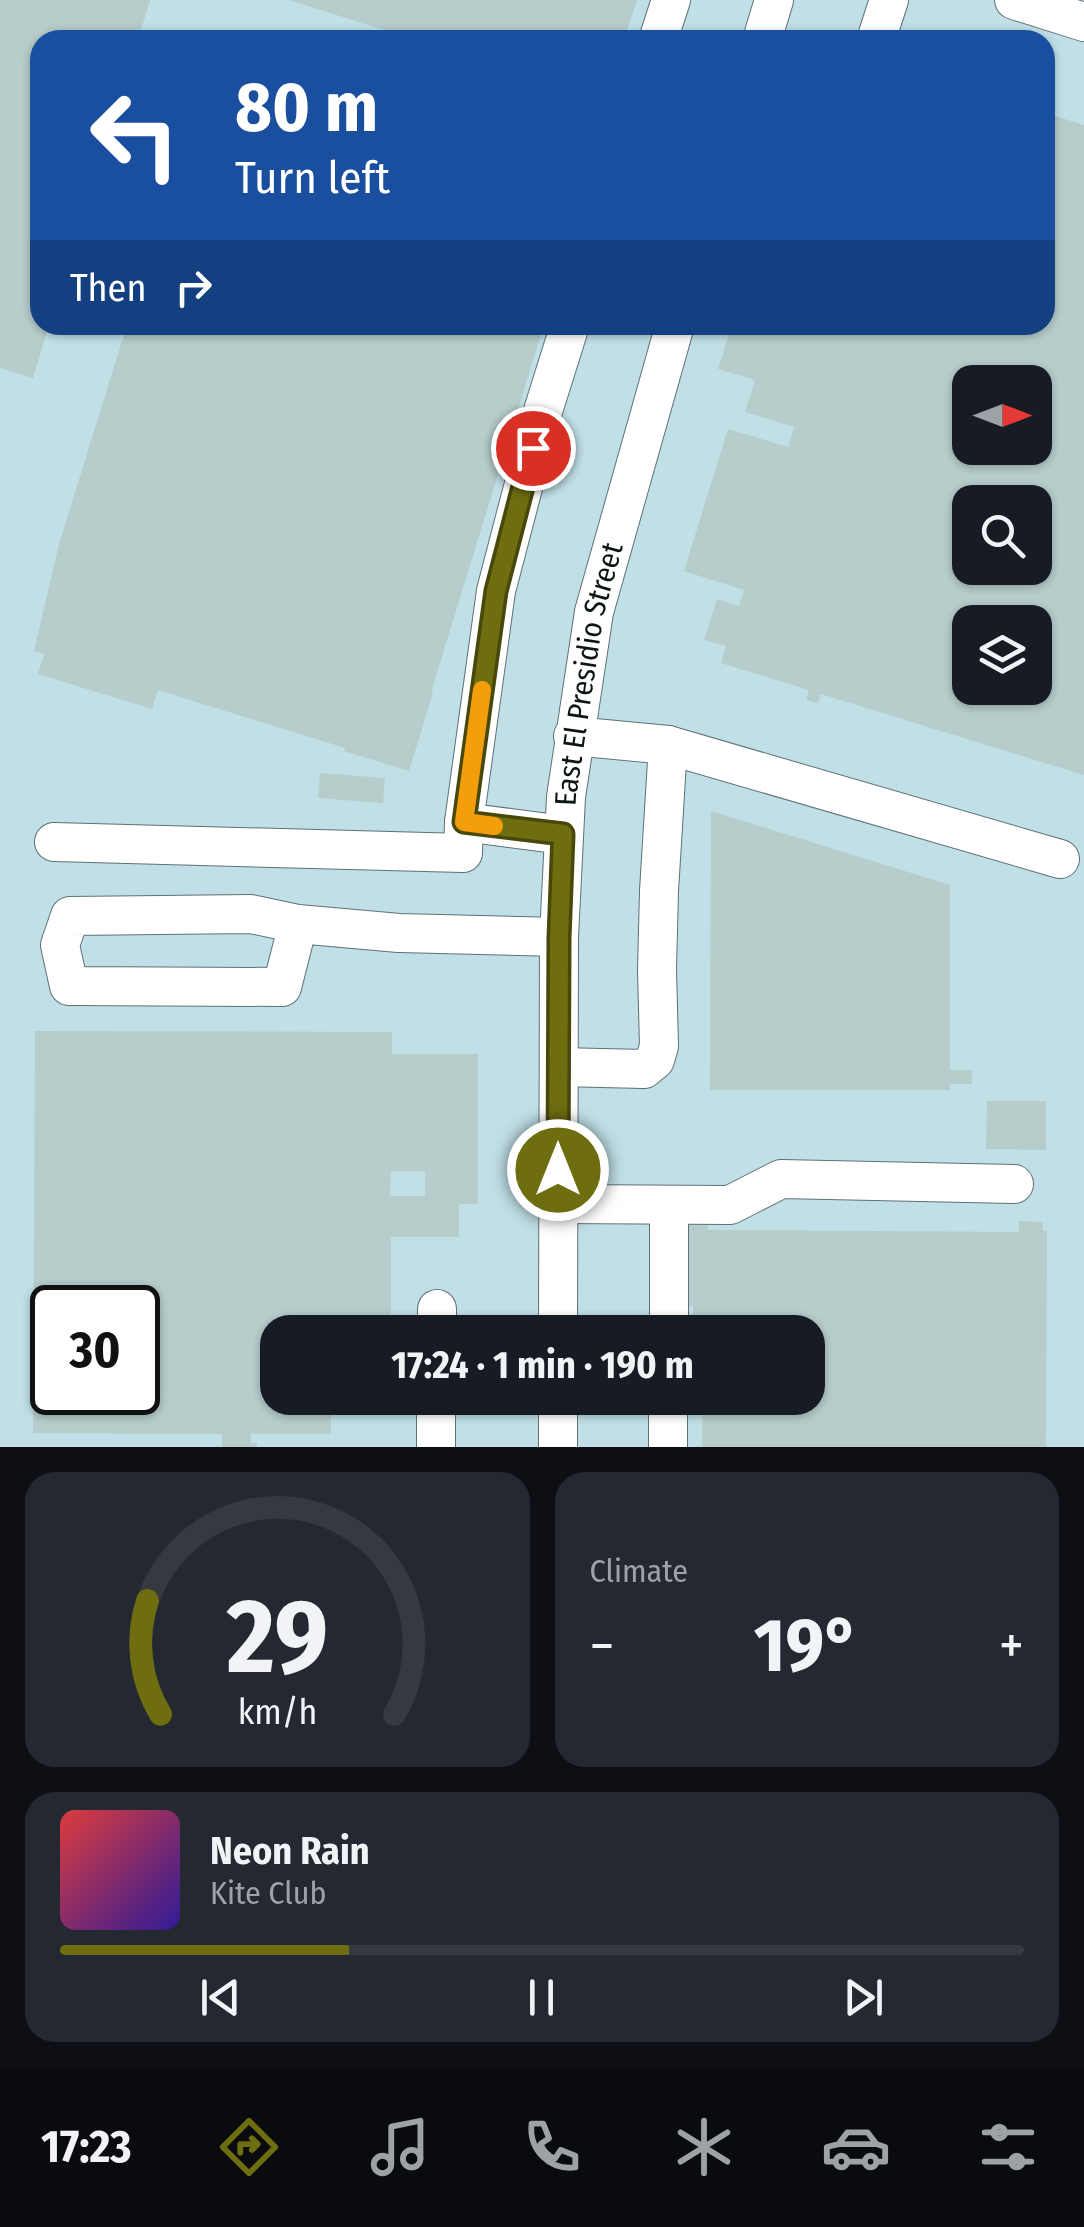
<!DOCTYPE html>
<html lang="en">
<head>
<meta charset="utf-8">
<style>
  body { margin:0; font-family:"Fira Sans Condensed",sans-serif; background:#242831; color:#f1f3f6; height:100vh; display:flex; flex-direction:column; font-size:38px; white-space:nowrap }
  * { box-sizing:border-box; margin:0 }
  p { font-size:32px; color:#9ea1a6 }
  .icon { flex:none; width:55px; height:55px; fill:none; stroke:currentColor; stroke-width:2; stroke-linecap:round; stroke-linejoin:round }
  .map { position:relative; height:1447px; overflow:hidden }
  .sheet { display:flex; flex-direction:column; gap:25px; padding:25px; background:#0d0f14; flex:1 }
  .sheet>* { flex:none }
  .guide { position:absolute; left:30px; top:30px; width:1025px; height:305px; border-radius:30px; box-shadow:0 2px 8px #0004; background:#1a4fa0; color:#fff; overflow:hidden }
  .needle { width:65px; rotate:90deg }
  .tools { position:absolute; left:952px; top:365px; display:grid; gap:20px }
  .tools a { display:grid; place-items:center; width:100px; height:100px; border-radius:20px; background:#171b24; box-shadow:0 2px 8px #0004; font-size:50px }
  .speed { position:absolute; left:30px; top:1285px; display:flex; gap:20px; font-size:50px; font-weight:700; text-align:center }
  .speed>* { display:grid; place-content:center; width:130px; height:130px; border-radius:50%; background:#171b24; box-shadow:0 2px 8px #0004; line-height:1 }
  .speed .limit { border:5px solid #111; border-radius:15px; background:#fff; color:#111 }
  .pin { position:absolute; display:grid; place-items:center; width:85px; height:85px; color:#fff; margin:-42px; border:5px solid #fff; border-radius:50%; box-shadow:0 2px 10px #0007 }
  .me { position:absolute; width:110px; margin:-55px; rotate:0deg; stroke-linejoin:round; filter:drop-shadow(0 0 8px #0008) }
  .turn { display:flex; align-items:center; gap:35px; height:210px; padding:0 40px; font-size:45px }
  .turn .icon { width:130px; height:130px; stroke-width:2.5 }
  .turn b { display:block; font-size:70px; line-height:85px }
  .then { display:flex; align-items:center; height:95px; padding:0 40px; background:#0003; gap:20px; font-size:38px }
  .big { font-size:75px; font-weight:700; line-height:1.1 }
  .sheet .tile { flex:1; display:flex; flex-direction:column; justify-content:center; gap:15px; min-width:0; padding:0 35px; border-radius:30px; background:#242831 }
  .sheet .dial { align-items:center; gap:0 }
  .dial svg { height:260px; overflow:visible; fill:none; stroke:#363941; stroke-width:7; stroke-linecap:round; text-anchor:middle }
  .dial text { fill:#f1f3f6; stroke:none }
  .song { display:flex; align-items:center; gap:30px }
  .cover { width:120px; height:120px; border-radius:15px; background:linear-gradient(135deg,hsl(0 70% 55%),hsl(250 70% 35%)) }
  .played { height:10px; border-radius:5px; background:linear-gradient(90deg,#6e6e10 30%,#363941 30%) }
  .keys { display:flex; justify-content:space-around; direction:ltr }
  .heat { display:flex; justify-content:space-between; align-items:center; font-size:55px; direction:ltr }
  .sheet .tiles { flex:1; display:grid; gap:25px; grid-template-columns:1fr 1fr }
  .tile:last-child { grid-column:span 2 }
  .trip { position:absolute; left:260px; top:1315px; width:565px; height:100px; border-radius:30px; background:#171b24; box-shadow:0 2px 8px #0004; font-weight:700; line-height:100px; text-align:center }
  .tabs { display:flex; height:160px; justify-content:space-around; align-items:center; background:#090b0e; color:#9ea1a6 }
  .tabs .icon { width:70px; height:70px }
  .tabs .active { color:#6e6e10 }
  .tabs b { font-size:45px; color:#f1f3f6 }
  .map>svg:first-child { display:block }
  .built { fill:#c0dfe6; fill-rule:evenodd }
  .building { fill:#b6cdcb; fill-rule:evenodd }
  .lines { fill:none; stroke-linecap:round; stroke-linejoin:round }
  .minor-casing { stroke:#5e7176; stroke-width:40 }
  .minor { stroke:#fff; stroke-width:38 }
  .route-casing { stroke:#48480a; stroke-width:25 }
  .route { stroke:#6e6e10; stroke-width:18 }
  .slow { stroke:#f59e0b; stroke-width:18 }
  .labels { text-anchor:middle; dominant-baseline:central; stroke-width:10; stroke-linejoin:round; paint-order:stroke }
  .street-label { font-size:30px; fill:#0d1517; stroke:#d5ebf0 }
</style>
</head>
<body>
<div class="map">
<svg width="1084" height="1447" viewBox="0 0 1084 1447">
  <rect width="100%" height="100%" fill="#d5ebf0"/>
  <!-- built -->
  <path class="built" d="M0,0H1084V1447H0ZM40,40H1045V325H40ZM970,382H1035V448H970ZM970,502H1035V568H970ZM970,622H1035V688H970ZM52,1308H138V1392H52ZM278,1332H808V1398H278Z"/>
  <!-- building -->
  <path class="building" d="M0,0H150L138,40H40V325H49L33,378L0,368Z
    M289,0H637L624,40H416Z
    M1045,113L1084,125V775L821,694L818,703L806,700L809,690L721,663L726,646L704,640L717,599L739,606L744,590L684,571L728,429L788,447L794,427L745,412L755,380L718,369L732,325H1045ZM970,382H1035V448H970ZM970,502H1035V568H970ZM970,622H1035V688H970Z
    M127,325H544L431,692L433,693L409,771L344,751L345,748L158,690L152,709L38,674L44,654L34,651L59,544Z
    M320,773L385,778L383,803L318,798Z
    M711,811L950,885V1070H972V1084H950V1090H710Z
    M35,1031L392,1032V1054H478V1204H459V1237H391V1332H278V1398H331V1434H251V1443H257V1447H222V1434L33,1433ZM391,1171H425V1196H390ZM52,1308H138V1392H52Z
    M987,1101H1046V1150L986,1149Z
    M1019,1221L1043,1222V1231H1047L1046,1447H702L703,1398H808V1332H693V1306H688V1225H708V1230L1019,1232Z"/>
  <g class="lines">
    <defs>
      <g id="minor">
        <path d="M1014,0L1084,22"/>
        <path d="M658,40L671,0"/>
        <path d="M762,40L774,0"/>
        <path d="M876,40L889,0"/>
        <path d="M573,736L668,745L1060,859"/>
        <path d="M563,835L464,822L496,591L543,411L570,325"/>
        <path d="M54,842L463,853L464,822"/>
        <path d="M298,924L282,987L69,986L60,945L70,916L251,914L298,924L399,933L559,937"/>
        <path d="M559,1067L644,1069L655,1060L659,1046L657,970L659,891L668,745"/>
        <path d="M558,1204L730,1205L781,1179L1014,1184"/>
        <path d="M437,1332V1309"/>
        <path id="s1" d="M558,1332L559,937L566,797L594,612L675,325"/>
        <path d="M669,1332V1205"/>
        <path d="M436,1447V1398"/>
        <path d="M558,1447V1398"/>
        <path d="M668,1447V1398"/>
      </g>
    </defs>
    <!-- minor casing -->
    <use href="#minor" class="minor-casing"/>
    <!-- minor -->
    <use href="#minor" class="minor"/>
  </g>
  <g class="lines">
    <defs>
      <path id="route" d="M533,448L496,591L464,822L563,834L559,938L558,1170"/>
    </defs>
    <!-- route casing -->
    <use href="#route" class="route-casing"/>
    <!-- route -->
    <use href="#route" class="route"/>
    <!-- slow -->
    <path class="slow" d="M482,690L464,822L494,826"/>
  </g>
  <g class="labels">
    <!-- street labels -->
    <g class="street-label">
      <text stroke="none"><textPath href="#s1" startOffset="660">East El Presidio Street</textPath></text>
    </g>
  </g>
</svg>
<div class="tools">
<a><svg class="needle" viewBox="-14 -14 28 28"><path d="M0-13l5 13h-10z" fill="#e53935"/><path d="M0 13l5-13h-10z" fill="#9ea1a6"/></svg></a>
<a><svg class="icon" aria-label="search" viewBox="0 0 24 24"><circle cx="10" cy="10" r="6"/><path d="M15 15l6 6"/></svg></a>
<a><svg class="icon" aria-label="layers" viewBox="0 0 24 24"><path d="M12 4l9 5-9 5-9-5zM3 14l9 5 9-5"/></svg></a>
</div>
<div class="speed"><div class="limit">30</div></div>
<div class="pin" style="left:533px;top:448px;background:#d93025"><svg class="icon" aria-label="arrive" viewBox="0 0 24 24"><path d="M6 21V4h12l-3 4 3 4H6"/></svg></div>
<svg class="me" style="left:558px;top:1170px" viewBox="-20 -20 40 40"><circle r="17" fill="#6e6e10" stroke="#fff" stroke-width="3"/><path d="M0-11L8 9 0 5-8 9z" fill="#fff"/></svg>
<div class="trip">17:24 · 1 min · 190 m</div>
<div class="guide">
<div class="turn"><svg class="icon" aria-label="left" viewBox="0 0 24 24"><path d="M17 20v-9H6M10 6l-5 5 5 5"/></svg><div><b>80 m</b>Turn left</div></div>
<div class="then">Then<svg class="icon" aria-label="right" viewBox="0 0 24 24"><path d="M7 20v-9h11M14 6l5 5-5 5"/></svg></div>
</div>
</div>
<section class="sheet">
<div class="tiles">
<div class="tile dial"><svg viewBox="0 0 100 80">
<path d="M14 69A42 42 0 1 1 86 69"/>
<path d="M14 69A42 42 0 0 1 10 34" stroke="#6e6e10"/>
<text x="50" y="56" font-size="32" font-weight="700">29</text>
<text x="50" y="72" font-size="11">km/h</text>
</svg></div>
<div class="tile"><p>Climate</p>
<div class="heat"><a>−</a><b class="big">19°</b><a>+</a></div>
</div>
<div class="tile">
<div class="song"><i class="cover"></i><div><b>Neon Rain</b><p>Kite Club</p></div></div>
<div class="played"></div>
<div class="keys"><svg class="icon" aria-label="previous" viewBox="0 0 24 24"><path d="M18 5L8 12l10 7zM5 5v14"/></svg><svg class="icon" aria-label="pause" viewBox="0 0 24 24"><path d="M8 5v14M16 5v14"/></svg><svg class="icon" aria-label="next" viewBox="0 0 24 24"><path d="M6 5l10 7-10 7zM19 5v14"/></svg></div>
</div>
</div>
</section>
<nav class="tabs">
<b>17:23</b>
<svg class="icon active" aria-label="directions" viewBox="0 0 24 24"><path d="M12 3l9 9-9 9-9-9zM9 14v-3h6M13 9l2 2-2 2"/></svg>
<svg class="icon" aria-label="music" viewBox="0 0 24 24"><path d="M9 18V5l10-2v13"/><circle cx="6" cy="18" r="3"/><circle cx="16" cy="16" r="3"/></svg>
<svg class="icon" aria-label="phone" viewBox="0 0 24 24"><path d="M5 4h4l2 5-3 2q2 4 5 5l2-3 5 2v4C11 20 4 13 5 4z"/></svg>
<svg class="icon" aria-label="climate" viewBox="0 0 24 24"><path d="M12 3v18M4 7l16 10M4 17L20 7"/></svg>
<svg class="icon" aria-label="car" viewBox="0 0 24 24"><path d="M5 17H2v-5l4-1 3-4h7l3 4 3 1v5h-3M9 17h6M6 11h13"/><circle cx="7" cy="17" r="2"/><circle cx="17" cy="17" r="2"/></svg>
<svg class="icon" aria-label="filters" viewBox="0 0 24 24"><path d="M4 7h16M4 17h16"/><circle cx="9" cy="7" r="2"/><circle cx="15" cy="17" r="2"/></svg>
</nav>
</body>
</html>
